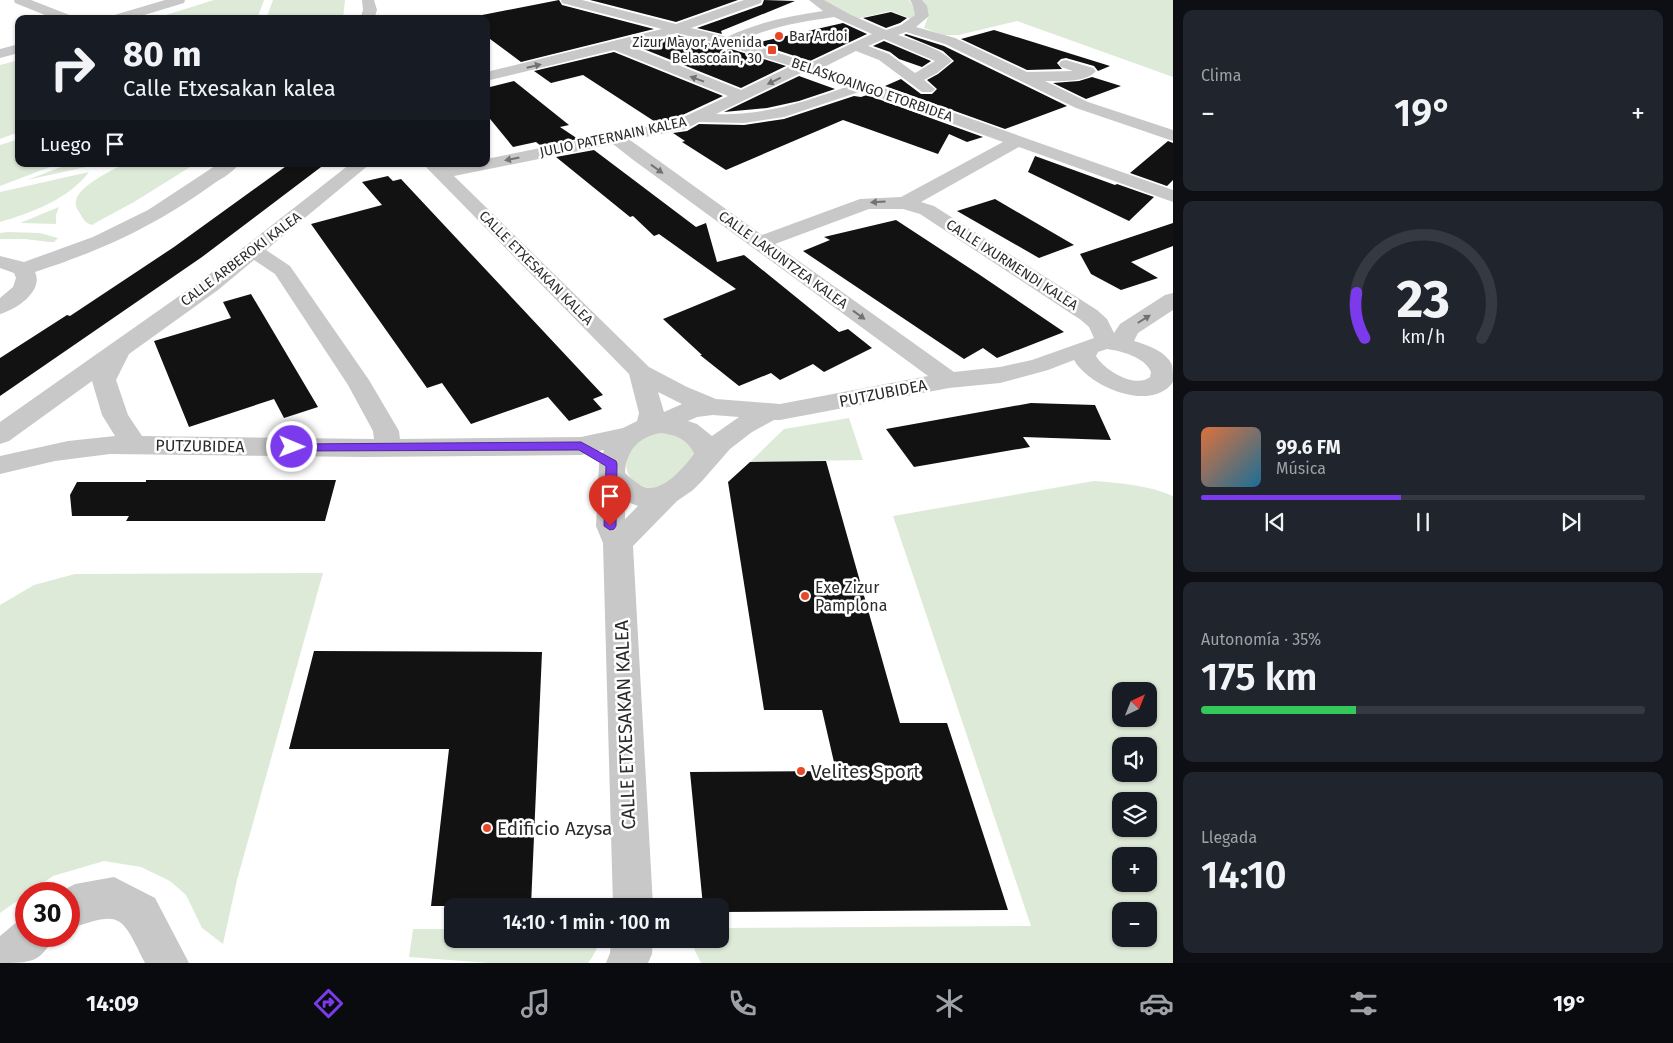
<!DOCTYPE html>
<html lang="es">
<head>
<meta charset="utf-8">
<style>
  body { margin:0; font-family:"Fira Sans",sans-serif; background:#20242c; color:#f1f3f6; height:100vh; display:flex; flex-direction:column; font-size:19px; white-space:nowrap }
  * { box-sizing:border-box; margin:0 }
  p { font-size:16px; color:#9ea1a6 }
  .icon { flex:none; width:28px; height:28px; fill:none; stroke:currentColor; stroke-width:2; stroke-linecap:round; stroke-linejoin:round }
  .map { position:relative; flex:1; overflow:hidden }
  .details { display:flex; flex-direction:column; gap:10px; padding:10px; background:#0d0f14; width:500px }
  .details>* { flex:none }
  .hud { position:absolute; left:15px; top:15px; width:475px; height:152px; border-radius:10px; box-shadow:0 1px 4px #0004; background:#171b24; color:#f1f3f6; overflow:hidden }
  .needle { width:32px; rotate:43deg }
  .tools { position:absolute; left:1112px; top:682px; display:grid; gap:10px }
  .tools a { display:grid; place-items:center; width:45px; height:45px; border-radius:10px; background:#171b24; box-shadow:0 1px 4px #0004; font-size:25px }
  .speed { position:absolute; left:15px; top:882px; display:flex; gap:10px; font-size:25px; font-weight:700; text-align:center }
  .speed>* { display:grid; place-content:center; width:65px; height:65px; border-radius:50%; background:#171b24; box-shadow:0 1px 4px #0004; line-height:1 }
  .speed .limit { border:8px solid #d22; background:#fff; color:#111 }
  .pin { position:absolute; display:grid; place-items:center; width:42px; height:42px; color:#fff; margin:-51px -21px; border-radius:50% 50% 50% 0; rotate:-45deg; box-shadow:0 0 5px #0007 }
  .pin .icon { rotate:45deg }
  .me { position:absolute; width:55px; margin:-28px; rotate:91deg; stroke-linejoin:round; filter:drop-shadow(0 0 4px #0008) }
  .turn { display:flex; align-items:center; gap:18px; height:105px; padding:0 25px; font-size:22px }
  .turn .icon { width:65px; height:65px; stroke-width:2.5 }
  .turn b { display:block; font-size:35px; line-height:42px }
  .then { display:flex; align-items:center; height:48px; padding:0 25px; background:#0003; gap:10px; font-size:19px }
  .big { font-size:38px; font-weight:600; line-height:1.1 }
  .details .tile { flex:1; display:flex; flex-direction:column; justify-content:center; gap:8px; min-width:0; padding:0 18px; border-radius:10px; background:#20242c }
  .details .dial { align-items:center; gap:0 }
  .dial svg { height:130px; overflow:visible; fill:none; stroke:#363941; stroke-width:7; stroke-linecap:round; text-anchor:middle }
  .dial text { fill:#f1f3f6; stroke:none }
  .song { display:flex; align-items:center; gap:15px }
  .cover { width:60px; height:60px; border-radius:8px; background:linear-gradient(135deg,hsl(20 70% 55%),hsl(200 70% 35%)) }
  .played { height:5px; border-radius:2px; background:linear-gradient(90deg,#7c3aed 45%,#363941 45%) }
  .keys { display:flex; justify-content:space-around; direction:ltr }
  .heat { display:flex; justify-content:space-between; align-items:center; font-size:28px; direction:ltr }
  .charge { height:8px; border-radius:4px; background:linear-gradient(90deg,#34c759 35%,#363941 0) }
  .trip { position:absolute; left:444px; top:898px; width:285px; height:50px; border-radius:10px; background:#171b24; box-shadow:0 1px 4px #0004; font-weight:600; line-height:50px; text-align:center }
  .tabs { display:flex; height:80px; justify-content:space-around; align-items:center; background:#090b0e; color:#9ea1a6 }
  .tabs .icon { width:35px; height:35px }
  .tabs .on { color:#7c3aed }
  .tabs b { font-size:22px; color:#f1f3f6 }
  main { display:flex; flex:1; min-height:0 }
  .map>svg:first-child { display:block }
  .green { fill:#deead8; fill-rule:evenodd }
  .building { fill:#121212 }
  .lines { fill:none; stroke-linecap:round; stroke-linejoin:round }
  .minor { fill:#c8c8c8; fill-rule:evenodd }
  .oneway { fill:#727272 }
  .route { fill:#7c3aed; stroke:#51269a }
  .poi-dot { fill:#e6482a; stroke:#fff; stroke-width:2 }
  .labels { text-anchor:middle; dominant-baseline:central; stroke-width:5; stroke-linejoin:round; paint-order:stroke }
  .far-poi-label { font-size:14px; fill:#2b2b2b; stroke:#fff; text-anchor:start }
  .far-street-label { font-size:14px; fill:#2b2b2b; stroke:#fff }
  .street-label { font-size:16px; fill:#2b2b2b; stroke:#fff }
  .poi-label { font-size:16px; fill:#2b2b2b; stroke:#fff; text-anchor:start }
  .near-street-label { font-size:19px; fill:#2b2b2b; stroke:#fff }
  .near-poi-label { font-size:19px; fill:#2b2b2b; stroke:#fff; text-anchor:start }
</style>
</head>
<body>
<main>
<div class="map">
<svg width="1173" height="963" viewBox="0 0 1173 963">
  <rect width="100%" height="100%" fill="#fff"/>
  <!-- green -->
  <path class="green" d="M214,0H264L257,19H153Z
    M273,0H345L343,19H266Z
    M823,0H909L917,13L911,19L891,11L856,19Z
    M922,0H1173V77L1017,21L959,35H943L924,28L929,14Z
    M19,60V132L0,139V65Z
    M19,139V164H58L0,186V145Z
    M69,164H99L27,180Z
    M125,164H195L134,202L97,222L92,225C84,223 83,218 79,212C77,209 75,205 76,201C77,187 113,169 125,164Z
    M89,172C69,199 31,213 0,222V192Z
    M59,207L56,215V224L20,223Z
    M8,232L40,233L58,238L54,242H49L25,239H0V233Z
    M849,418L863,460L750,462L784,429Z
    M662,431C685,436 687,438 697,460C689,467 680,479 671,484C644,498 610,474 635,445C638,443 640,439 643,437C648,434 656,433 662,431Z
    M1094,481C1121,483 1147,485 1173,496V963H701L695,951L692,939H720V928L1031,926L893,516ZM1121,691H1149V719H1121ZM1121,746H1149V774H1121ZM1121,801H1149V829H1121ZM1121,856H1149V884H1121ZM1121,911H1149V939H1121Z
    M323,573L237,880L223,944L202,928L186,895L170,881L141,867L104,861L53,876L0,913V605L34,585L75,574Z
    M413,929H452V939H599C598,948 594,955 588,963H489L409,957Z"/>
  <!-- building -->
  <path class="building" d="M559,0L562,5L654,29L521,62L486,36V19H462Z
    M590,0H738L676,22Z
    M764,0L795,1L721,31L722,34L697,28L762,5Z
    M891,12L907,18L900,23L886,28L863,18Z
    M843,23L867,34L810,61L755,43Z
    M994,30L1110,66L1098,71L1094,66L1066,58L1061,59L1057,63L1062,69L1027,70L961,39Z
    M906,34L944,46L1067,106L1005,129L885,86L901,79L921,94H932L937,89L927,80L938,74L954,61L943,51L904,35Z
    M677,35L723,47L727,50L731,49L786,66L741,88L636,46Z
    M884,41L931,61L922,67L899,59L890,52L873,46Z
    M614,52L723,96L674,119L657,123L583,75L551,83L534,71Z
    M799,76L835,89L799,101L767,108L724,112Z
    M1092,77L1121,86L1086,99L1053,83L1079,81Z
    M514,81L569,125L560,127L578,139L541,146L536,142L513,147L486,114V88Z
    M867,95L983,137L967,142L949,134L938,154L843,120L726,170L682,142L685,141L673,133L687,131L699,124L744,125L784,119L854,96L861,97Z
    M1168,141L1173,143V180L1167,186L1130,173Z
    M594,150L696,227L706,223L717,262L744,255L839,332L848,329L872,348L824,372L813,364L780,380L771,373L739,386L700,355H702L663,319L736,289L659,234L654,236L633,216L630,217L556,157Z
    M1035,156L1115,185L1117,184L1154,197L1129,221L1028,172Z
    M289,164H325L202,257L0,396V358L67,315L70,316L174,247Z
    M388,176L393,181L401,179L603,395L593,399L602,409L569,421L548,397L471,424L442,383L427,388L311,224L382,205L362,182Z
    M995,199L1074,245L1039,258L957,211Z
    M896,220L977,273L1064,332L997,358L983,348L964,359L803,251L830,240L824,237Z
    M1173,223V246L1131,262L1158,278L1121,290L1091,274L1080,254Z
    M251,294L318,407L284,418L274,399L189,427L154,341L231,318L223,302Z
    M1031,403L1095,405L1111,440L1023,437L1030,447L914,467L886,429Z
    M826,461L900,723H947L1008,910L720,912V906H703L690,772L836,771L822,710H764L728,482L750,462Z
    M146,480H336L325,521H126L129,516H72L70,495L77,482H146Z
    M314,651L542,652L531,906H431L449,749H289Z"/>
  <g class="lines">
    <!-- minor -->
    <path class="minor" d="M14,0H31L72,16L74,19H55L15,3Z
      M165,0H185L184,3L131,19H109L111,16Z
      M362,0H374L377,10L374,19H360L363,10Z
      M561,0H582L676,24L744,0H762L761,3L691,28L727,37C758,22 790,16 823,11L809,0H824L851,15L886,30L901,25L915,15L913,6L910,0H922L927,6L929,16L916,27L955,38L1027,72L1073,71L1061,67L1059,64L1061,61L1066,60L1093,68L1096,71C1086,83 1059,81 1045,81L1088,102L1173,130V141L1076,108L945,44L906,32L898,35C912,40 944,50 952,61L937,73L924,80L935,89L932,92H922L879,60L856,51L824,67L1173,190V202L1019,147L921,202L934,206L1097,310L1107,319L1114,333L1120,324L1165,295L1173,293V310L1138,333L1134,341C1147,345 1166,351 1172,365C1173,370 1173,377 1173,382C1152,413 1089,387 1074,360L1048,370L1000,383L949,388L780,420H774L752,432L730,449L702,481L693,490L677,501L633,546L653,906H613L603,543L596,526L599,464L604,450L581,455L365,457L110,454L55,461L0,474V456L68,441L115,436L102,415L92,381L9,441L0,444V422L202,280L350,164H370L266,250L290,266L369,380L399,431L400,439L581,437L623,428L637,421L639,413L629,374L423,164H442L445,167L460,164H486V159L675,121L728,96L614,50L486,81V72L662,29L562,3ZM834,17L872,34L810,63L741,41C771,26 802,22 834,17ZM677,33L724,45L791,66L741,90L630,46ZM884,39L935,61L915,73L889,54L868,46ZM805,71L848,86C806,102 762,116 716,114ZM862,91L1003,142L901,197L860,199L762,235L630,140L686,129L699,122L744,123L784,117ZM613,144L632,159L928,376L780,404L716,399L687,387L649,367L454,176ZM869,209H903L920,214L1081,320L1089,327L1094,338L1032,360L1000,367L954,372L775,244ZM254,260L275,274L348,385L373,431L374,439L142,436L128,415L116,380L129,354L218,290ZM1107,349C1121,351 1145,357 1151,372L1150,377C1135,389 1104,370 1096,356L1098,352ZM658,392L682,404L664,412ZM713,415L739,417L712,436L697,424L688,421L697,417ZM661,433C676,435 688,439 694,454C684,467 663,493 644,487C637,484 631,478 625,473C626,451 639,436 661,433ZM625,501L638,506L625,519Z
      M19,44V53L0,58V49Z
      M218,164H239C232,174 218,180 209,187C151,228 102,250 35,272C44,291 16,310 0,314V298L13,287L16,278L14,273L0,268V256L24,262L93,237L148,210Z
      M114,877L155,898L189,963H145C121,915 122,910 69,929V894H56L75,884Z
      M26,918V936H54C41,963 30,963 0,963V936L18,921Z
      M611,939H653L652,954L648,963H606L610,953Z"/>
  </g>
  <!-- one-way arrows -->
  <defs><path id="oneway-solid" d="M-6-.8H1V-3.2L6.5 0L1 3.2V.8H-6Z" transform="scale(1.25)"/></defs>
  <g class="oneway">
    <use href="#oneway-solid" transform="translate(534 66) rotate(-13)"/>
    <use href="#oneway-solid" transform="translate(697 79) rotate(-160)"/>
    <use href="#oneway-solid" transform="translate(774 81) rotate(154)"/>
    <use href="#oneway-solid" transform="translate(512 159) rotate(169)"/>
    <use href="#oneway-solid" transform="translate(657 169) rotate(36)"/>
    <use href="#oneway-solid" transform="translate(878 202) rotate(177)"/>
    <use href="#oneway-solid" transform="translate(859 315) rotate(36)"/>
    <use href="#oneway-solid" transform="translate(1144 319) rotate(-32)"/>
  </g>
  <!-- route -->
  <path class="route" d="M581,442L616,461L617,464L616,526L614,529L610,530L604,526L606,466L579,450L292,451L287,447L292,444Z"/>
  <!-- markers -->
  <g class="poi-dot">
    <circle cx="779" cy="36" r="5"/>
    <rect x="767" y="45" width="10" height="10" rx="2.5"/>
    <circle cx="805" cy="596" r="5"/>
    <circle cx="801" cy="771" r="5"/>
    <circle cx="487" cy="828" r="5"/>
  </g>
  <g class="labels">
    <!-- far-poi labels -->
    <g class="far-poi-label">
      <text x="789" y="36">Bar Ardoi</text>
      <text x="762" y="42" text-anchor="end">Zizur Mayor, Avenida<tspan x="762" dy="16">Belascoáin, 30</tspan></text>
    </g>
    <!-- far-street labels -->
    <g class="far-street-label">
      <text transform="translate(872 90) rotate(19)">BELASKOAINGO ETORBIDEA</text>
      <text transform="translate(613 137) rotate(-12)">JULIO PATERNAIN KALEA</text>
      <text transform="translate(241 259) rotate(-37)">CALLE ARBEROKI KALEA</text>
      <text transform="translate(783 260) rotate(36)">CALLE LAKUNTZEA KALEA</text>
      <text transform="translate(1012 265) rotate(33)">CALLE IXURMENDI KALEA</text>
      <text transform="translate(536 268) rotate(45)">CALLE ETXESAKAN KALEA</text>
    </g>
    <!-- street labels -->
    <g class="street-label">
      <text transform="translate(883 393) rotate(-11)">PUTZUBIDEA</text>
      <text transform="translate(200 446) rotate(1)">PUTZUBIDEA</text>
    </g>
    <!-- poi labels -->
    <g class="poi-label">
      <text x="815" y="587">Exe Zizur<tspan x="815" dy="18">Pamplona</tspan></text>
    </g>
    <!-- near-street labels -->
    <g class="near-street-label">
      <text transform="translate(625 725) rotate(-92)">CALLE ETXESAKAN KALEA</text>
    </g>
    <!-- near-poi labels -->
    <g class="near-poi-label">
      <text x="811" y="771">Velites Sport</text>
      <text x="497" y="828">Edificio Azysa</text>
    </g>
  </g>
</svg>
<div class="tools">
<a><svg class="needle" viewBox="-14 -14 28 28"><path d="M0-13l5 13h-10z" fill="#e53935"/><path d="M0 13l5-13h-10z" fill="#9ea1a6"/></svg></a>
<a><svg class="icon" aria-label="sound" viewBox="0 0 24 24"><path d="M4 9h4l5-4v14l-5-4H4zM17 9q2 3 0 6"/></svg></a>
<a><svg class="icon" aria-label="layers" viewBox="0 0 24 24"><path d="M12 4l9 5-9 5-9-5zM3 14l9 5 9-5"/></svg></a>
<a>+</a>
<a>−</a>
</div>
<div class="speed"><div class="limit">30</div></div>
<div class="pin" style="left:610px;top:526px;background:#d93025"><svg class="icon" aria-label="arrive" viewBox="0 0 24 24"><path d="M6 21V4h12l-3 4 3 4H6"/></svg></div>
<svg class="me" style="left:292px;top:447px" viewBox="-20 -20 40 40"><circle r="17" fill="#7c3aed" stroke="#fff" stroke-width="3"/><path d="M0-11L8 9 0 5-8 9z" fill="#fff"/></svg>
<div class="trip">14:10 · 1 min · 100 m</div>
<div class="hud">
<div class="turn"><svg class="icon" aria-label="right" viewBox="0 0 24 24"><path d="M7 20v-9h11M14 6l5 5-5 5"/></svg><div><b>80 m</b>Calle Etxesakan kalea</div></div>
<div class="then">Luego<svg class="icon" aria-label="arrive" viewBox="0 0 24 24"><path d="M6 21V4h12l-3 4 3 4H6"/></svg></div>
</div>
</div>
<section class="details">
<div class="tile"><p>Clima</p>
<div class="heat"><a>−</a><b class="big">19°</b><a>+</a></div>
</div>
<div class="tile dial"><svg viewBox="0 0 100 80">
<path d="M14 69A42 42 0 1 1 86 69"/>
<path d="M14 69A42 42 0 0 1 9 41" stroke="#7c3aed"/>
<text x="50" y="56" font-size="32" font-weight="700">23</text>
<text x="50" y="72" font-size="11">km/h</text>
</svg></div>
<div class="tile">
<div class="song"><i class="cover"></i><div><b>99.6 FM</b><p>Música</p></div></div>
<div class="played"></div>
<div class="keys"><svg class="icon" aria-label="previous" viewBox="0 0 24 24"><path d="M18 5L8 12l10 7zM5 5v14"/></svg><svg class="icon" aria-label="pause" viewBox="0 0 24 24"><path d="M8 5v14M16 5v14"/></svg><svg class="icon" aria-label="next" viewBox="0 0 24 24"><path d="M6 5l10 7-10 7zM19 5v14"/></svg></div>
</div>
<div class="tile"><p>Autonomía · 35%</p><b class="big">175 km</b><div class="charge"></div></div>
<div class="tile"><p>Llegada</p><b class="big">14:10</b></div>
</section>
</main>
<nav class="tabs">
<b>14:09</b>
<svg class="icon on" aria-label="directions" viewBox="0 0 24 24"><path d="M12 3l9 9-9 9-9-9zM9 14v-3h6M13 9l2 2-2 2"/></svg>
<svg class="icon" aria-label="music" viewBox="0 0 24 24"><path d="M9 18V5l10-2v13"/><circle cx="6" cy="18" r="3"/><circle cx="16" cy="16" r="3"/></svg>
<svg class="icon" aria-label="phone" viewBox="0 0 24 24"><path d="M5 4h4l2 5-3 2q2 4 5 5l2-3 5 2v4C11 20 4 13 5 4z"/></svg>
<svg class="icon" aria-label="climate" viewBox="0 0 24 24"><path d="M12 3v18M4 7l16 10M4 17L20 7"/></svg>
<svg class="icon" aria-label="car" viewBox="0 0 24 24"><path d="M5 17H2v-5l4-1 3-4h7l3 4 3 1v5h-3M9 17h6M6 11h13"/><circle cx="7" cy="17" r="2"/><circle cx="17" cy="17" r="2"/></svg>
<svg class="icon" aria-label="filters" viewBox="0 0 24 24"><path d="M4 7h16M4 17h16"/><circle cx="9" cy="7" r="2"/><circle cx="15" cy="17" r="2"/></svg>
<b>19°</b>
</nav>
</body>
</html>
